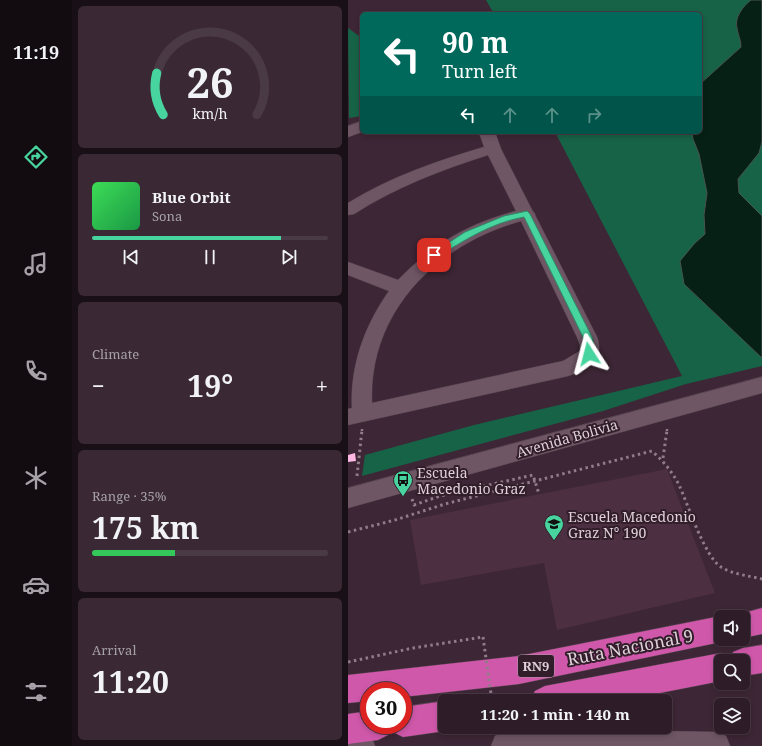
<!DOCTYPE html>
<html lang="en">
<head>
<meta charset="utf-8">
<style>
  body { margin:0; font-family:"Noto Serif",serif; background:#3a2934; color:#f1f3f6; height:100vh; display:flex; flex-direction:column; font-size:15px; white-space:nowrap }
  * { box-sizing:border-box; margin:0 }
  p { font-size:13px; color:#a7a1a8 }
  .icon { flex:none; width:22px; height:22px; fill:none; stroke:currentColor; stroke-width:2; stroke-linecap:round; stroke-linejoin:round }
  .map { position:relative; flex:1; overflow:hidden }
  .panel { display:flex; flex-direction:column; gap:6px; padding:6px; background:#190f16; width:276px }
  .panel>* { flex:none }
  .guide { position:absolute; left:12px; top:12px; width:342px; height:122px; border-radius:6px; box-shadow:0 2px 6px #0003,0 0 0 1px #493a45; background:#00695c; color:#fff; overflow:hidden }
  .buttons { position:absolute; left:366px; top:610px; display:grid; gap:8px }
  .buttons a { display:grid; place-items:center; width:36px; height:36px; border-radius:6px; background:#2e1c28; box-shadow:0 2px 6px #0003,0 0 0 1px #493a45; font-size:20px }
  .speed { position:absolute; left:12px; top:682px; display:flex; gap:8px; font-size:20px; font-weight:700; text-align:center }
  .speed>* { display:grid; place-content:center; width:52px; height:52px; border-radius:50%; background:#2e1c28; box-shadow:0 2px 6px #0003,0 0 0 1px #493a45; line-height:1 }
  .speed .limit { border:6px solid #d22; background:#fff; color:#111 }
  .pin { position:absolute; display:grid; place-items:center; width:34px; height:34px; color:#fff; margin:-17px; border-radius:8px; box-shadow:0 2px 6px #0006 }
  .me { position:absolute; width:44px; margin:-22px; rotate:351deg; stroke-linejoin:round; filter:drop-shadow(0 0 3px #0008) }
  .turn { display:flex; align-items:center; gap:14px; height:84px; padding:0 16px; font-size:18px }
  .turn .icon { width:52px; height:52px; stroke-width:2.5 }
  .turn b { display:block; font-size:28px; line-height:34px }
  .lanes { display:flex; align-items:center; height:38px; padding:0 16px; background:#0003; justify-content:center; gap:20px; direction:ltr }
  .lanes .off { opacity:.35 }
  .big { font-size:30px; font-weight:700; line-height:1.1 }
  .panel .tile { flex:1; display:flex; flex-direction:column; justify-content:center; gap:6px; min-width:0; padding:0 14px; border-radius:6px; background:#3a2934 }
  .panel .dial { align-items:center; gap:0 }
  .dial svg { height:104px; overflow:visible; fill:none; stroke:#493a45; stroke-width:7; stroke-linecap:round; text-anchor:middle }
  .dial text { fill:#f1f3f6; stroke:none }
  .song { display:flex; align-items:center; gap:12px }
  .cover { width:48px; height:48px; border-radius:6px; background:linear-gradient(135deg,hsl(130 70% 55%),hsl(140 70% 35%)) }
  .played { height:4px; border-radius:2px; background:linear-gradient(90deg,#47d49e 80%,#493a45 80%) }
  .keys { display:flex; justify-content:space-around; direction:ltr }
  .heat { display:flex; justify-content:space-between; align-items:center; font-size:22px; direction:ltr }
  .charge { height:6px; border-radius:3px; background:linear-gradient(90deg,#34c759 35%,#493a45 0) }
  .trip { position:absolute; left:90px; top:694px; width:234px; height:40px; border-radius:6px; background:#2e1c28; box-shadow:0 2px 6px #0003,0 0 0 1px #493a45; font-weight:700; line-height:40px; text-align:center }
  main { display:flex; flex:1; min-height:0 }
  .tab-bar { display:flex; flex-direction:column; width:72px; justify-content:space-around; align-items:center; background:#120b10; color:#a7a1a8 }
  .tab-bar .icon { width:28px; height:28px }
  .tab-bar .current { color:#47d49e }
  .tab-bar b { font-size:18px; color:#f1f3f6 }
  .map>svg:first-child { display:block }
  .built { fill:#4c2f41 }
  .green { fill:#176347 }
  .water { fill:#062015; stroke:#475550 }
  .building { fill:#fcb7e2 }
  .lines { fill:none; stroke-linecap:round; stroke-linejoin:round }
  .minor-casing { stroke:#584551; stroke-width:1 }
  .highway-casing { stroke:#584551; stroke-width:1 }
  .path-far1 { stroke:#907d89; stroke-width:2.5; stroke-dasharray:2 3; stroke-linecap:butt }
  .path { stroke:#907d89; stroke-width:3; stroke-dasharray:2.5 3.5; stroke-linecap:butt }
  .minor { fill:#6f5665; fill-rule:evenodd }
  .highway { fill:#d058aa; fill-rule:evenodd }
  .path-bridge { stroke:#907d89; stroke-width:3; stroke-dasharray:2.5 3.5; stroke-linecap:butt }
  .route { fill:#47d49e; stroke:#2e8a67 }
  .labels { text-anchor:middle; dominant-baseline:central; stroke-width:4; stroke-linejoin:round; paint-order:stroke }
  .shield { fill:#321d2a; stroke:#ab9aa4; stroke-width:1 }
  .shield-label { font-size:13px; font-weight:bold; fill:#dfd0d9 }
  .street-label { font-size:14px; fill:#dfd0d9; stroke:#321d2a }
  .poi-label { font-size:14px; fill:#dfd0d9; stroke:#321d2a; text-anchor:start }
  .near-street-label { font-size:17px; fill:#dfd0d9; stroke:#321d2a }
</style>
</head>
<body>
<main>
<nav class="tab-bar">
<b>11:19</b>
<svg class="icon current" aria-label="directions" viewBox="0 0 24 24"><path d="M12 3l9 9-9 9-9-9zM9 14v-3h6M13 9l2 2-2 2"/></svg>
<svg class="icon" aria-label="music" viewBox="0 0 24 24"><path d="M9 18V5l10-2v13"/><circle cx="6" cy="18" r="3"/><circle cx="16" cy="16" r="3"/></svg>
<svg class="icon" aria-label="phone" viewBox="0 0 24 24"><path d="M5 4h4l2 5-3 2q2 4 5 5l2-3 5 2v4C11 20 4 13 5 4z"/></svg>
<svg class="icon" aria-label="climate" viewBox="0 0 24 24"><path d="M12 3v18M4 7l16 10M4 17L20 7"/></svg>
<svg class="icon" aria-label="car" viewBox="0 0 24 24"><path d="M5 17H2v-5l4-1 3-4h7l3 4 3 1v5h-3M9 17h6M6 11h13"/><circle cx="7" cy="17" r="2"/><circle cx="17" cy="17" r="2"/></svg>
<svg class="icon" aria-label="filters" viewBox="0 0 24 24"><path d="M4 7h16M4 17h16"/><circle cx="9" cy="7" r="2"/><circle cx="15" cy="17" r="2"/></svg>
</nav>
<section class="panel">
<div class="tile dial"><svg viewBox="0 0 100 80">
<path d="M14 69A42 42 0 1 1 86 69"/>
<path d="M14 69A42 42 0 0 1 9 37" stroke="#47d49e"/>
<text x="50" y="56" font-size="32" font-weight="700">26</text>
<text x="50" y="72" font-size="11">km/h</text>
</svg></div>
<div class="tile">
<div class="song"><i class="cover"></i><div><b>Blue Orbit</b><p>Sona</p></div></div>
<div class="played"></div>
<div class="keys"><svg class="icon" aria-label="previous" viewBox="0 0 24 24"><path d="M18 5L8 12l10 7zM5 5v14"/></svg><svg class="icon" aria-label="pause" viewBox="0 0 24 24"><path d="M8 5v14M16 5v14"/></svg><svg class="icon" aria-label="next" viewBox="0 0 24 24"><path d="M6 5l10 7-10 7zM19 5v14"/></svg></div>
</div>
<div class="tile"><p>Climate</p>
<div class="heat"><a>−</a><b class="big">19°</b><a>+</a></div>
</div>
<div class="tile"><p>Range · 35%</p><b class="big">175 km</b><div class="charge"></div></div>
<div class="tile"><p>Arrival</p><b class="big">11:20</b></div>
</section>
<div class="map">
<svg width="414" height="746" viewBox="0 0 414 746">
  <rect width="100%" height="100%" fill="#3d2635"/>
  <!-- built -->
  <path class="built" d="M319,469L367,593L209,630L196,563L73,585L62,520Z"/>
  <!-- green -->
  <path class="green" d="M138,0H403L388,26L393,39V47L352,84V14H146Z
    M0,28L14,38V116L1,118Z
    M207,132H344L345,139L351,154L359,193L356,215L357,234L346,244L336,284L414,358V366L338,384L255,411L14,476L17,455L126,425L334,376Z
    M414,142V216L391,193L390,179L411,153Z"/>
  <!-- water -->
  <path class="water" d="M403,0H414V142L411,153L390,179L391,193L414,216V358L336,284L332,261L346,244L357,234L356,215L359,193L351,154L345,139L344,132H352V84L393,47C393,40 390,35 389,28C386,18 395,6 403,0Z"/>
  <!-- building -->
  <path class="building" d="M7,453L8,461L0,462V455Z"/>
  <g class="lines">
    <defs>
      <path id="minor" d="M14,121V132L0,137V126Z
        M131,132H147L153,149L184,210L187,214V215L249,337C257,360 239,370 220,376L0,425V409L4,408C2,365 17,325 41,291L0,275V262L50,280C85,244 119,224 168,211L140,155C93,170 48,187 6,214L0,215V203C42,177 89,161 136,147ZM173,221L229,337L232,345V351L215,361L24,403C20,312 89,244 173,221Z
        M414,377V393L0,508V488Z
        M0,729L23,736L27,746H0Z
        M246,730L368,732L378,736L382,746H143L147,736L157,732Z"/>
      <path id="highway" d="M414,608V634L395,638V617H385V616Z
        M373,616L376,617H373V639H381L373,642L171,684L55,697V691H21V701L0,703V675L171,656Z
        M414,645V673L395,676V661H373V681L271,701H182L187,691L197,686L373,653L383,657L385,652L395,648Z
        M97,701V727H106L97,731L55,737L45,732L43,729L40,735L30,740L0,744V714L21,711V725H55V707Z"/>
    </defs>
    <!-- minor casing -->
    <use href="#minor" class="minor-casing"/>
    <!-- highway casing -->
    <use href="#highway" class="highway-casing"/>
    <!-- path-far1 -->
    <path class="path-far1" d="M14,431V429
      M319,431V429"/>
    <!-- path -->
    <path class="path" d="M315,458L319,430
      M9,476L14,430
      M64,499L66,505L92,496L185,475L191,494
      M0,532L47,520L97,504L304,451C315,461 324,471 331,485C340,504 356,556 373,567C384,574 401,576 414,579
      M0,662L65,648L135,637"/>
    <!-- minor -->
    <use href="#minor" class="minor"/>
    <!-- highway -->
    <use href="#highway" class="highway"/>
    <!-- path-bridge -->
    <path class="path-bridge" d="M135,637L144,701"/>
  </g>
  <!-- route -->
  <path class="route" d="M179,211L182,214L244,337L246,345L244,356L241,357L237,354V345L235,337L176,217C143,223 117,240 89,257L86,258L82,255L117,232L156,216Z"/>
  <!-- icons -->
  <defs>
    <symbol id="bus-pin" viewBox="-11 -11 22 30"><path d="M0 17L-7.5 6A9.5 9.5 0 1 1 7.5 6Z" fill="#47d49e" stroke="#321d2a"/><path d="M-5-6H5V4H4V6H2V4H-2V6H-4V4H-5ZM-3.5-4V0h7V-4ZM-3.5 1.2v1.5H-2V1.2ZM2 1.2v1.5H3.5V1.2Z" fill="#111"/></symbol>
    <symbol id="school-pin" viewBox="-11 -11 22 30"><path d="M0 17L-7.5 6A9.5 9.5 0 1 1 7.5 6Z" fill="#47d49e" stroke="#321d2a"/><path d="M0-5L7-2L0 1L-7-2ZM-4 1L0 2.5L4 1V4Q0 6-4 4Z" fill="#111"/></symbol>
  </defs>
  <g fill-rule="evenodd">
    <use href="#bus-pin" x="44" y="469" width="22" height="30"/>
    <use href="#school-pin" x="195" y="513" width="22" height="30"/>
  </g>
  <g class="labels">
    <!-- shield labels -->
    <rect class="shield" x="170" y="655" width="36" height="22" rx="3"/>
    <g class="shield-label">
      <text x="188" y="666">RN9</text>
    </g>
    <!-- street labels -->
    <g class="street-label">
      <text transform="translate(219 438) rotate(-16)">Avenida Bolivia</text>
    </g>
    <!-- poi labels -->
    <g class="poi-label">
      <text x="69" y="472">Escuela<tspan x="69" dy="16">Macedonio Graz</tspan></text>
      <text x="220" y="516">Escuela Macedonio<tspan x="220" dy="16">Graz N° 190</tspan></text>
    </g>
    <!-- near-street labels -->
    <g class="near-street-label">
      <text transform="translate(282 647) rotate(-11)">Ruta Nacional 9</text>
    </g>
  </g>
</svg>
<div class="buttons">
<a><svg class="icon" aria-label="sound" viewBox="0 0 24 24"><path d="M4 9h4l5-4v14l-5-4H4zM17 9q2 3 0 6"/></svg></a>
<a><svg class="icon" aria-label="search" viewBox="0 0 24 24"><circle cx="10" cy="10" r="6"/><path d="M15 15l6 6"/></svg></a>
<a><svg class="icon" aria-label="layers" viewBox="0 0 24 24"><path d="M12 4l9 5-9 5-9-5zM3 14l9 5 9-5"/></svg></a>
</div>
<div class="speed"><div class="limit">30</div></div>
<div class="pin" style="left:86px;top:255px;background:#d93025"><svg class="icon" aria-label="arrive" viewBox="0 0 24 24"><path d="M6 21V4h12l-3 4 3 4H6"/></svg></div>
<svg class="me" style="left:241px;top:354px" viewBox="-20 -20 40 40"><path d="M0-17L14 15 0 8-14 15z" fill="#47d49e" stroke="#fff" stroke-width="4"/></svg>
<div class="trip">11:20 · 1 min · 140 m</div>
<div class="guide">
<div class="turn"><svg class="icon" aria-label="left" viewBox="0 0 24 24"><path d="M17 20v-9H6M10 6l-5 5 5 5"/></svg><div><b>90 m</b>Turn left</div></div>
<div class="lanes"><svg class="icon" aria-label="left" viewBox="0 0 24 24"><path d="M17 20v-9H6M10 6l-5 5 5 5"/></svg><svg class="icon off" aria-label="ahead" viewBox="0 0 24 24"><path d="M12 20V5M6 11l6-6 6 6"/></svg><svg class="icon off" aria-label="ahead" viewBox="0 0 24 24"><path d="M12 20V5M6 11l6-6 6 6"/></svg><svg class="icon off" aria-label="right" viewBox="0 0 24 24"><path d="M7 20v-9h11M14 6l5 5-5 5"/></svg></div>
</div>
</div>
</main>
</body>
</html>
